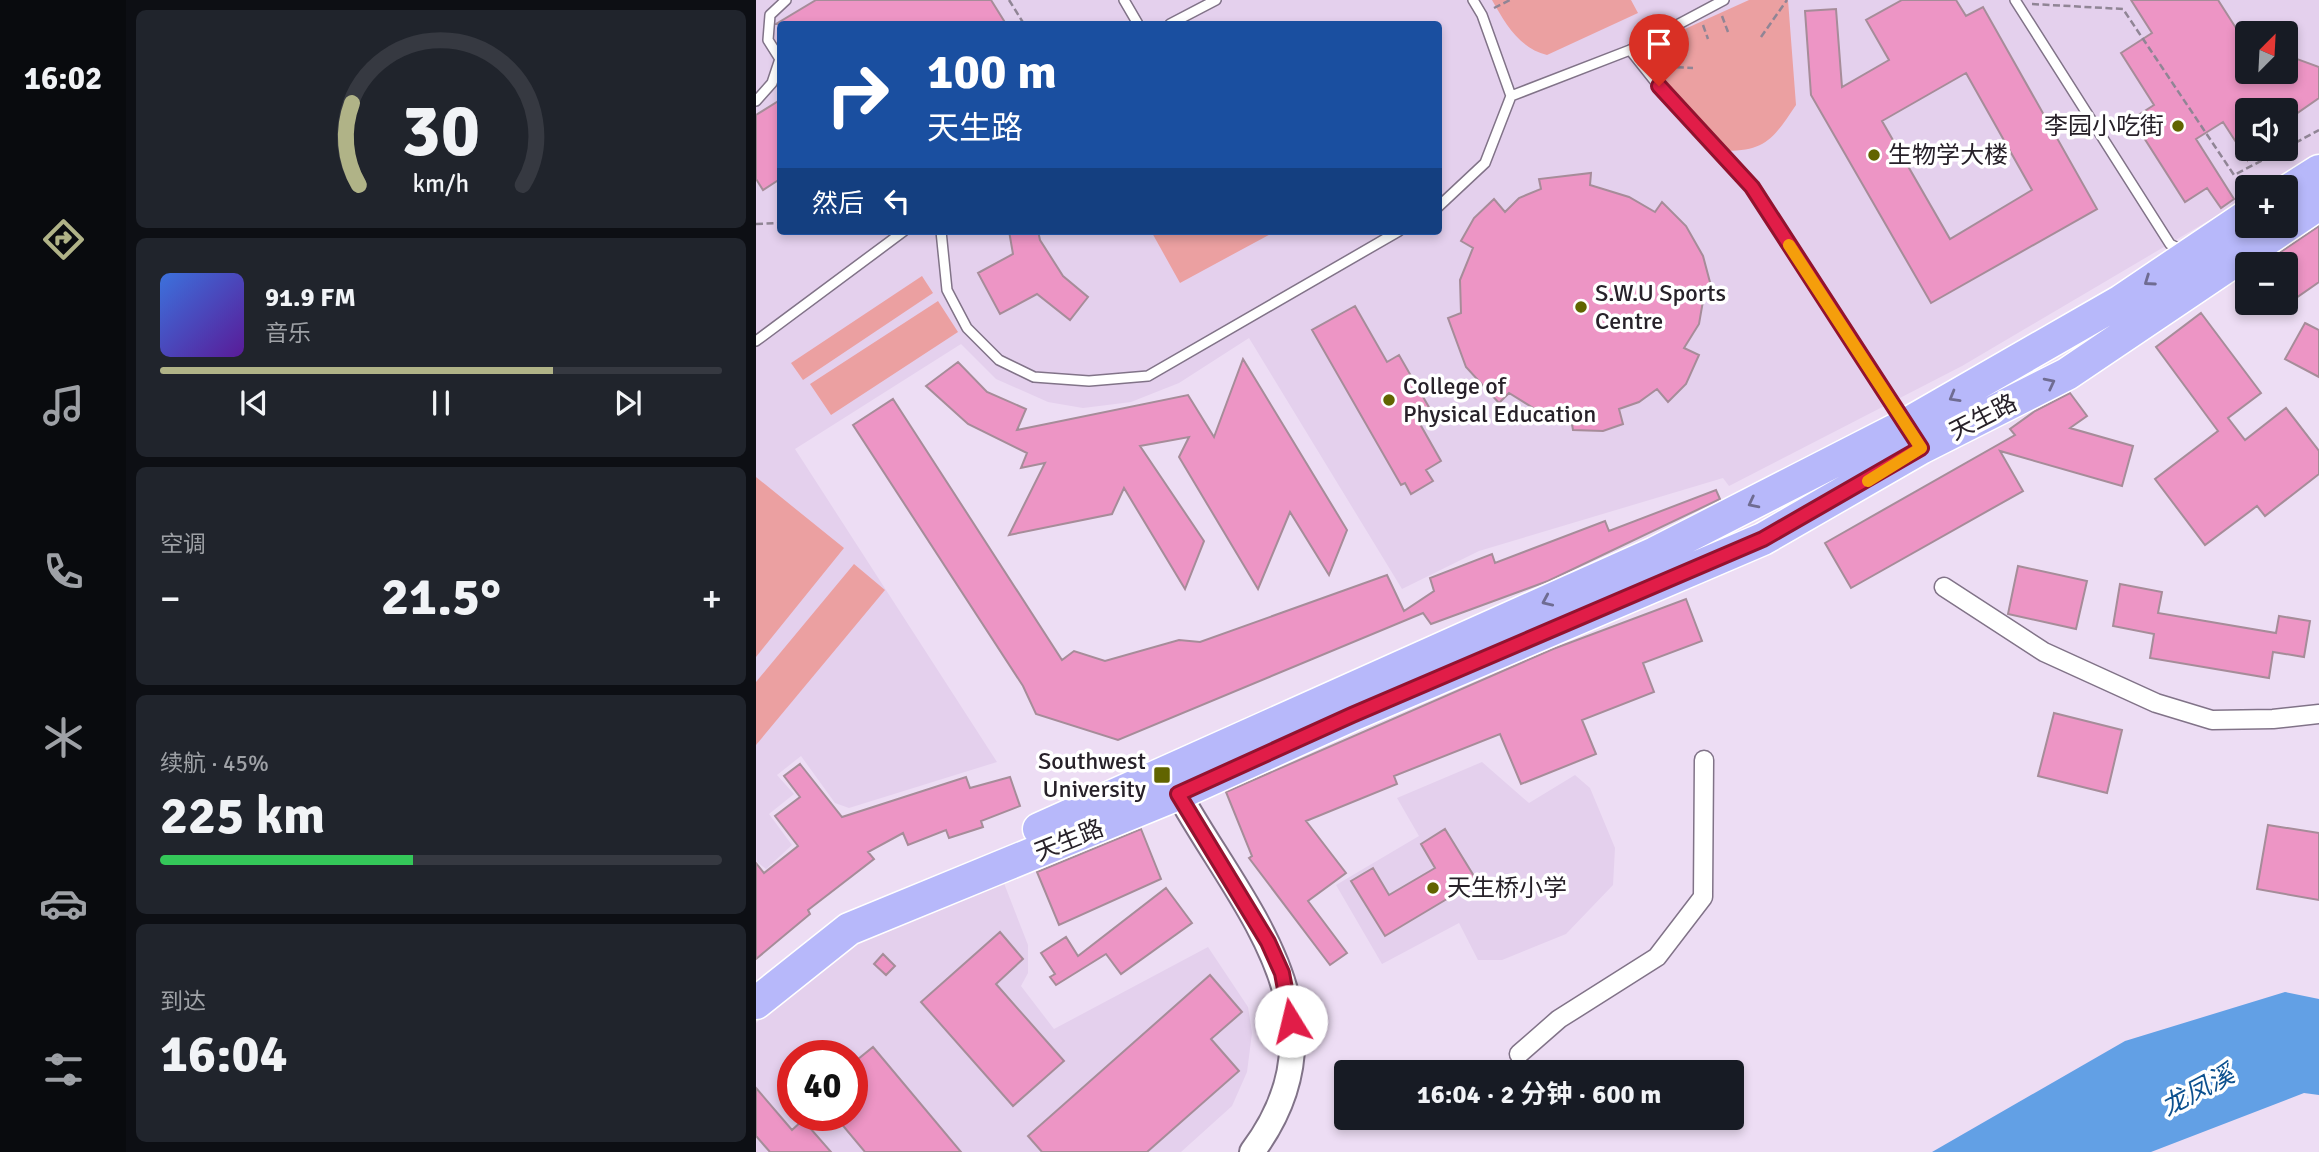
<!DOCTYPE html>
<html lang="zh">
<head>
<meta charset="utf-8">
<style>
  body { margin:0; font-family:Signika,"Noto Sans SC",sans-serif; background:#20242c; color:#f1f3f6; height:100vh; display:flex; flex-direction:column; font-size:26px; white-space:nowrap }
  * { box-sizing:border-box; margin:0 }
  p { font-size:23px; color:#9ea1a6 }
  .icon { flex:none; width:38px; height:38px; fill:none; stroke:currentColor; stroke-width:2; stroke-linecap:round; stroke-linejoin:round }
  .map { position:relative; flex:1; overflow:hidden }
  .details { display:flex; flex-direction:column; gap:10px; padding:10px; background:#0d0f14; width:630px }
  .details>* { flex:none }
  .banner { position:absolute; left:21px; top:21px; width:665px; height:214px; border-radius:7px; box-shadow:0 4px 10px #0003; background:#1a4fa0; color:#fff; overflow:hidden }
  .needle { width:46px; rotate:24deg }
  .controls { position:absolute; left:1479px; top:21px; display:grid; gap:14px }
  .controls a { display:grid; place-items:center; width:63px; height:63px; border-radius:7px; background:#171b24; box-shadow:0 4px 10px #0003; font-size:35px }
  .speed { position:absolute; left:21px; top:1040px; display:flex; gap:14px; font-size:35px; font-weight:700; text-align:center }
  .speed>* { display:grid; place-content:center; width:91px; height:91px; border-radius:50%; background:#171b24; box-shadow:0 4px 10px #0003; line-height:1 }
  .speed .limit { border:10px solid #d22; background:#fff; color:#111 }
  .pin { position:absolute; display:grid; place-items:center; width:60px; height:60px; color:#fff; margin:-72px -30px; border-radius:50% 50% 50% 0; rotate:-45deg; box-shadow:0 0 7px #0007 }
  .pin .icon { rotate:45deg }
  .me { position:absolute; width:77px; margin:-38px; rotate:351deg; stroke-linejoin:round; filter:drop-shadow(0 0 5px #0008) }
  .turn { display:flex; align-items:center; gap:24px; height:147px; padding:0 35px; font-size:32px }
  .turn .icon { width:91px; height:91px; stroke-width:2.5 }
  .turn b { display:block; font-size:49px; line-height:60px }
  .then { display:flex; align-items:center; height:66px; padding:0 35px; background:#0003; gap:14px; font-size:26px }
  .big { font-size:52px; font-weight:700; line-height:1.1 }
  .details .widget { flex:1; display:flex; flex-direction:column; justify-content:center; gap:10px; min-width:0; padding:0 24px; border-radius:10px; background:#20242c }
  .details .dial { align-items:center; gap:0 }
  .dial svg { height:182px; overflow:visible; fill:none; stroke:#363941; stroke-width:7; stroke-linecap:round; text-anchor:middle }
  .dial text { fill:#f1f3f6; stroke:none }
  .song { display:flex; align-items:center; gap:21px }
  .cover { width:84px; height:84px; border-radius:10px; background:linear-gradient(135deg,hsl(220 70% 55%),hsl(270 70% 35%)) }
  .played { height:7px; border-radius:4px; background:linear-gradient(90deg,#b0b387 70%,#363941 70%) }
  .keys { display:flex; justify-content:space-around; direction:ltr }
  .heat { display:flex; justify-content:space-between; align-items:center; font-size:38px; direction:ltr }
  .charge { height:10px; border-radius:5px; background:linear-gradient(90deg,#34c759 45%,#363941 0) }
  .trip { position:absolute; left:578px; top:1060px; width:410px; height:70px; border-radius:7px; background:#171b24; box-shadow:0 4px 10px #0003; font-weight:700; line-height:70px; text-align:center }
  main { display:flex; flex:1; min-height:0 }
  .menu { display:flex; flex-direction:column; width:126px; justify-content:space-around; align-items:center; background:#090b0e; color:#9ea1a6 }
  .menu .icon { width:49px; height:49px }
  .menu .selected { color:#b0b387 }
  .menu b { font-size:32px; color:#f1f3f6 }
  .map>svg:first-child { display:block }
  .built { fill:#e4d0ed; fill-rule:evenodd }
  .green { fill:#eba0a1 }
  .water { fill:#62a0e5 }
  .building { fill:#ed95c5; stroke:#a68c99; stroke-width:2; fill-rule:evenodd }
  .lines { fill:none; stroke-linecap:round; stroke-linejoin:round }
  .lane-casing { stroke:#817388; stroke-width:12 }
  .street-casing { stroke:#817388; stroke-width:21 }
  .secondary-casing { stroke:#817388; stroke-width:28 }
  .highway-casing { stroke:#fff; stroke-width:35 }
  .path { stroke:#908595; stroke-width:2.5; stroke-dasharray:7 3.5; stroke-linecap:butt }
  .lane { stroke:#fff; stroke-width:9 }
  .street { stroke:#fff; stroke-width:18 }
  .secondary { stroke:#fff; stroke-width:24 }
  .highway { stroke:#b7b8fa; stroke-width:32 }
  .oneway { stroke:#6f6c92 }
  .route-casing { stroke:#92132f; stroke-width:18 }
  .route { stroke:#e11d48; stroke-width:12 }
  .slow { stroke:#f59e0b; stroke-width:12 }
  .poi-dot { fill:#616400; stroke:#fff; stroke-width:2.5 }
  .labels { text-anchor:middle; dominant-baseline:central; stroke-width:7; stroke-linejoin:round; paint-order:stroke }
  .poi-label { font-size:24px; fill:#272129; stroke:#fff; text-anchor:start }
  .street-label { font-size:24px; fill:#272129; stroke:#fff }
  .water-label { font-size:26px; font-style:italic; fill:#0d518f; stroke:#fff }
</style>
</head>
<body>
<main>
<nav class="menu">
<b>16:02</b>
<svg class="icon selected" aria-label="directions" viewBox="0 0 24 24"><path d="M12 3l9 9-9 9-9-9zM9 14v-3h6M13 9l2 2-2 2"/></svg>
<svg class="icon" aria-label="music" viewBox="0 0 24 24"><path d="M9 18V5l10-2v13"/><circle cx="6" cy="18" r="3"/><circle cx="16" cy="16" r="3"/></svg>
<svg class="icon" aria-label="phone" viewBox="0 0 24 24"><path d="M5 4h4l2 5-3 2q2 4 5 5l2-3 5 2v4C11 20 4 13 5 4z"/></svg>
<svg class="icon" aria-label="climate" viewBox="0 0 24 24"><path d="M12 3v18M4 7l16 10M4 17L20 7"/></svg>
<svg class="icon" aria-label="car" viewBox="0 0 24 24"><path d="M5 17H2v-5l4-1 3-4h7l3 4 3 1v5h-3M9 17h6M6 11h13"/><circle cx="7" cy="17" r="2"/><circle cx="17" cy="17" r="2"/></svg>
<svg class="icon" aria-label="filters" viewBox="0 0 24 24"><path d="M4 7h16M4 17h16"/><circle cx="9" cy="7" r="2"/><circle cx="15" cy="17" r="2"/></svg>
</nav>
<section class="details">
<div class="widget dial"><svg viewBox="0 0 100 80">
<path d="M14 69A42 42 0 1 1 86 69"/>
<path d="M14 69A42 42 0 0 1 11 33" stroke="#b0b387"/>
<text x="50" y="56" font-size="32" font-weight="700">30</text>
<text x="50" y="72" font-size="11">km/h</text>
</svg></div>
<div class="widget">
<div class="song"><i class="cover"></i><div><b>91.9 FM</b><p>音乐</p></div></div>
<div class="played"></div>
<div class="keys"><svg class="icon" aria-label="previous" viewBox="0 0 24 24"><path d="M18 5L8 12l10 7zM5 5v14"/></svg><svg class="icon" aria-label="pause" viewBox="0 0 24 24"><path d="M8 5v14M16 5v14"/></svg><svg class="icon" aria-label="next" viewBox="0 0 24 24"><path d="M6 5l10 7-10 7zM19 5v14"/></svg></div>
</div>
<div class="widget"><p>空调</p>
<div class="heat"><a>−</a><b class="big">21.5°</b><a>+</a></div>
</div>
<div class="widget"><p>续航 · 45%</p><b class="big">225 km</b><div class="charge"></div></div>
<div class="widget"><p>到达</p><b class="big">16:04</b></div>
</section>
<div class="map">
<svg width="1563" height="1152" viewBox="0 0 1563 1152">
  <rect width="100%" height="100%" fill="#edddf4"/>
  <!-- built -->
  <path class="built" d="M0,0H1563V155L1509,187H1491V198L1206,366L973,486L967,478L723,551L646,589L493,338L423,383L375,402L327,408L292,402L240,379L205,344L39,449L241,762L93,808L79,803L45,756L21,775L38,794L13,814L36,845L10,869L0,861ZM24,24H682V231H24ZM1491,33H1530V72H1491ZM1491,110H1530V149H1491Z
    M726,762L773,803L819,775L834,788L859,848L857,885L810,934L746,960H722L703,923L626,964L580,885L663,836L641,798Z
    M244,873L272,945V973L265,986L298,1029L452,947L492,1007L496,1033L491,1072L476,1106L425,1152H0V1023L102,935ZM37,1055H96V1115H37Z"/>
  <!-- green -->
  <path class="green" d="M736,0H875L882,13L791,55C763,48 749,23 736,0Z
    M993,0H1032L1040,105C1019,136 1011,151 971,151L892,65L889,47Z
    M395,231H520L424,283Z
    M166,276L177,293L47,380L35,363Z
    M182,301L202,332L75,415L54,384Z
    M0,477L88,548L0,657Z
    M98,564L129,590L0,745V682Z"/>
  <!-- water -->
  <path class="water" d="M1529,992L1563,999V1095L1548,1093L1395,1152H1176L1369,1041Z"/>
  <!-- building -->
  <path class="building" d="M60,0H235L250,24H20Z
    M1146,0H1200L1210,16L1227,7L1341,209L1175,303L1055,95L1049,11L1080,9L1086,87L1133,60L1110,20ZM1210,73L1276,190L1194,239L1126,121Z
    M1375,0H1462L1487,39L1491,40V72H1530V55L1563,67V98L1530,121V110H1491V159L1467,122L1440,139L1478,199L1465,208L1451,188L1429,202L1376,119L1398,105L1365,53L1396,33Z
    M24,100V179L7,190L0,179V115Z
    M835,173L834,185L873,197L899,212L906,202L930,226L947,256L955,286L943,288L947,301L943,324L928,348L943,355L930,384L912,402L901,389L883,402L863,409L867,424L847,431L817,430L815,419L779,409L753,393L743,403L710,367L692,318L705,313L704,280L717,248L705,241L718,218L738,199L749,212L763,198L785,189L783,179Z
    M1563,226V282L1530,305V264H1507Z
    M253,231H282L284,240L307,276L332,297L314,320L281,294L244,314L222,273L257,254Z
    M599,306L631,362L643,355L678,416L664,424L685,461L670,470L677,481L655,494L649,483L645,485L556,330Z
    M1445,313L1505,393L1472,418L1489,440L1530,408L1563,451V474L1509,516L1501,506L1449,545L1399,479L1462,431L1400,347Z
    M1549,323L1563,330V377L1529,359Z
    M487,359L591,530L573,575L534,512L502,589L423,457L433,437L384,446L448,541L429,589L368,488L356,514L253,535L289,463L265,468L271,453L212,424L170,386L202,362L231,392L270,409L261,430L432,395L458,437Z
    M1314,393L1331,416L1314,428L1377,446L1366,486L1244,451L1267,491L1095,588L1069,543L1259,435L1254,429L1279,411Z
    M137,399L306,660L318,651L349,661L423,640L444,642L631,575L648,611L678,591L674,578L736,554L739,563L849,521L853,531L960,490L964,499L792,581L675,624L667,613L362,740L280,714L267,686L97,425Z
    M1262,566L1331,581L1320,629L1252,614Z
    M1364,584L1406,592L1402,613L1520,633L1523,616L1554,621L1548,657L1517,652L1513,678L1394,658L1398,634L1357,626Z
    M930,599L946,641L887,663L898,692L826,720L840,754L765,784L744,734L638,776L641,784L550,821L590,873L552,901L591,953L574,965L493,858L496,856L470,792L797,649Z
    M1298,713L1366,730L1351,793L1282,776Z
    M44,764L86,817L210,777L214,788L254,777L264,806L225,821L227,827L193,838L190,830L152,845L147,833L112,852L118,859L52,910L54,914L0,959V863L8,873L42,846L19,816L44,797L28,776Z
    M1512,825L1563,833V900L1501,889Z
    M385,829L405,879L303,925L281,872Z
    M689,829L721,881L629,936L595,881L617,868L633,895L679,868L665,844Z
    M410,888L436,923L365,974L350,954L300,985L294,977L299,974L285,953L310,937L322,956Z
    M244,932L267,959L240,984L308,1061L257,1106L165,1002Z
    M127,954L139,966L130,975L118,964Z
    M454,975L486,1012L455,1039L483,1071L391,1152H286L272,1136Z
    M117,1047L205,1152H109L78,1115H96V1064Z
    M0,1088L36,1130L47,1120L75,1152H14L0,1136Z"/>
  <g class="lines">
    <defs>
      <path id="lane" d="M368,0L382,24
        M1259,0L1414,244L1426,250
        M414,24L460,0
        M874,50L917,104L996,187L1148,418
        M755,96L874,50L968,0
        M0,101L16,83L24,59L12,40L14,15L30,0
        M682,207L729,163L755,96L726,15L717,0
        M185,231L191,290L211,328L243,360L278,377L333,381L392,376L643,231
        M0,341L148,231"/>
      <path id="street" d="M1188,587L1288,652L1400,703L1456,720L1517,719L1563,714
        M763,1054L803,1019L901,957L947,897L948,760"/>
      <path id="secondary" d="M415,780C478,900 600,1013 496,1152"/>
      <path id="highway" d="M1530,192L1563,171
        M283,829L899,553L1151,424L1365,301L1491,216
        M0,1003L93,929L422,794L596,715L1007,539L1165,448L1311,374L1563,204"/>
    </defs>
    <!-- lane casing -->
    <use href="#lane" class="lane-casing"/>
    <!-- street casing -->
    <use href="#street" class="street-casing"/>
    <!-- secondary casing -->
    <use href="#secondary" class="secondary-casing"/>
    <!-- highway casing -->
    <use href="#highway" class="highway-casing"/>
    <!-- path -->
    <path class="path" d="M253,0L268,24
      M1276,4L1367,9L1478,175L1528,149
      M738,8L754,0
      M966,16L972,32
      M947,25L952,39
      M1005,37L1031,0
      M901,61L916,67L937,68
      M1530,148L1563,130
      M0,224L24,223"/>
    <!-- lane -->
    <use href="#lane" class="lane"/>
    <!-- street -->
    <use href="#street" class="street"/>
    <!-- secondary -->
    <use href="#secondary" class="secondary"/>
    <!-- highway -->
    <use href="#highway" class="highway"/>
  </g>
  <!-- one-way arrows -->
  <defs><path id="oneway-chevron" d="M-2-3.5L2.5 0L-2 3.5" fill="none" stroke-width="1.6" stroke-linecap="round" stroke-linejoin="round" transform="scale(1.75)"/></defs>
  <g class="oneway">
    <use href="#oneway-chevron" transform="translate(1393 281) rotate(145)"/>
    <use href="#oneway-chevron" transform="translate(1294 383) rotate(-27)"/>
    <use href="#oneway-chevron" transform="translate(1198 397) rotate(150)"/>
    <use href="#oneway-chevron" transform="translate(997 503) rotate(153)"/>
    <use href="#oneway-chevron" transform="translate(791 601) rotate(156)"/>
  </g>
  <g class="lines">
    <defs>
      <path id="route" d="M535,1021L526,973L512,942L422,794L596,715L1007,539L1165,448L996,187L903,86"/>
    </defs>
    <!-- route casing -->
    <use href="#route" class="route-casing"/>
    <!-- route -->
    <use href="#route" class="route"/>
    <!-- slow -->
    <path class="slow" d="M1033,245L1165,448L1112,481"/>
  </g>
  <!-- markers -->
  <g class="poi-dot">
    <circle cx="1422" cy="126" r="7"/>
    <circle cx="1118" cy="155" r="7"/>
    <circle cx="825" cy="307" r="7"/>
    <circle cx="633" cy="400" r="7"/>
    <rect x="397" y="766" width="18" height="18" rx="3.5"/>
    <circle cx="677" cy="888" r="7"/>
  </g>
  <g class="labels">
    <!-- poi labels -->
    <g class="poi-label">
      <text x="1408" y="126" text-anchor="end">李园小吃街</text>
      <text x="1132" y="155">生物学大楼</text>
      <text x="839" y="293">S.W.U Sports<tspan x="839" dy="28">Centre</tspan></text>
      <text x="647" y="386">College of<tspan x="647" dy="28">Physical Education</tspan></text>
      <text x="390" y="761" text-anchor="end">Southwest<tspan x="390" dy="28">University</tspan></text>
      <text x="691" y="888">天生桥小学</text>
    </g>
    <!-- street labels -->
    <g class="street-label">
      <text transform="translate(1227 417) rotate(-27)">天生路</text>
      <text transform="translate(313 840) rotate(-22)">天生路</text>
    </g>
    <!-- water labels -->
    <g class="water-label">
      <text transform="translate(1442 1091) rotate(-28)">龙凤溪</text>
    </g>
  </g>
</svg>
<div class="controls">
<a><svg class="needle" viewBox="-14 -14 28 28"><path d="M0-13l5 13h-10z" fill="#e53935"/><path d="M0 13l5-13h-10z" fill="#9ea1a6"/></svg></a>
<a><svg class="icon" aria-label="sound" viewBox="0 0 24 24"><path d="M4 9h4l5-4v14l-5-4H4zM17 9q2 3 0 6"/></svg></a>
<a>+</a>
<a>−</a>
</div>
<div class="speed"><div class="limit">40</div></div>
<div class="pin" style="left:903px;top:86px;background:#d93025"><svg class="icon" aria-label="arrive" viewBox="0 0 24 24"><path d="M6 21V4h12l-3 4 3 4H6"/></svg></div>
<svg class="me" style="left:535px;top:1021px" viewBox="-20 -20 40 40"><circle r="19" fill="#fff"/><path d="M0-13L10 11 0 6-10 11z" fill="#e11d48"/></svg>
<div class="trip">16:04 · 2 分钟 · 600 m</div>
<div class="banner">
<div class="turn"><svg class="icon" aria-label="right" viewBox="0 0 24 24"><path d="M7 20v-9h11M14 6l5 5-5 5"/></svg><div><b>100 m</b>天生路</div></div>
<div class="then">然后<svg class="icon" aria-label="left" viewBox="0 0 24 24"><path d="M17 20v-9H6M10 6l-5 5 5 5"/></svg></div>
</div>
</div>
</main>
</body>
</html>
